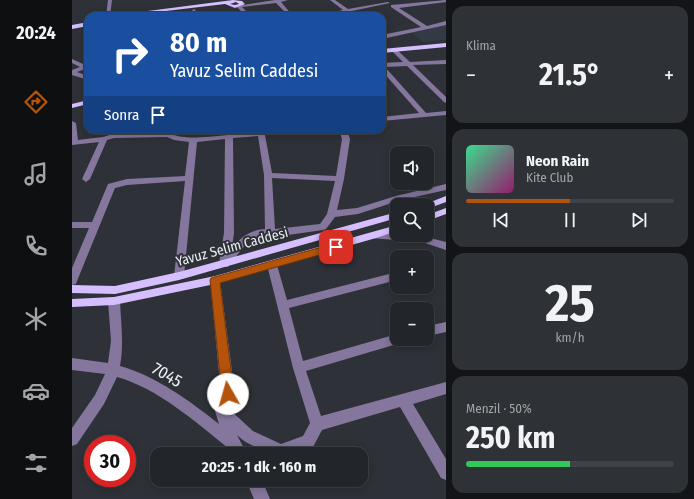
<!DOCTYPE html>
<html lang="tr">
<head>
<meta charset="utf-8">
<style>
  body { margin:0; font-family:"Fira Sans Condensed",sans-serif; background:#2e3135; color:#f1f3f6; height:100vh; display:flex; flex-direction:column; font-size:15px; white-space:nowrap }
  * { box-sizing:border-box; margin:0 }
  p { font-size:13px; color:#a2a5a8 }
  .icon { flex:none; width:22px; height:22px; fill:none; stroke:currentColor; stroke-width:2; stroke-linecap:round; stroke-linejoin:round }
  .map { position:relative; flex:1; overflow:hidden }
  .details { display:flex; flex-direction:column; gap:6px; padding:6px; background:#131417; width:248px }
  .details>* { flex:none }
  .guide { position:absolute; left:12px; top:12px; width:302px; height:122px; border-radius:12px; box-shadow:0 2px 10px #0003,0 0 0 1px #3f4246; background:#1a4fa0; color:#fff; overflow:hidden }
  .buttons { position:absolute; left:318px; top:146px; display:grid; gap:8px }
  .buttons a { display:grid; place-items:center; width:44px; height:44px; border-radius:8px; background:#222529; box-shadow:0 2px 10px #0003,0 0 0 1px #3f4246; font-size:20px }
  .speed { position:absolute; left:12px; top:435px; display:flex; gap:8px; font-size:20px; font-weight:700; text-align:center }
  .speed>* { display:grid; place-content:center; width:52px; height:52px; border-radius:50%; background:#222529; box-shadow:0 2px 10px #0003,0 0 0 1px #3f4246; line-height:1 }
  .speed .limit { border:6px solid #d22; background:#fff; color:#111 }
  .pin { position:absolute; display:grid; place-items:center; width:34px; height:34px; color:#fff; margin:-17px; border-radius:8px; box-shadow:0 2px 6px #0006 }
  .me { position:absolute; width:44px; margin:-22px; rotate:353deg; stroke-linejoin:round; filter:drop-shadow(0 0 3px #0008) }
  .turn { display:flex; align-items:center; gap:14px; height:84px; padding:0 20px; font-size:18px }
  .turn .icon { width:52px; height:52px; stroke-width:2.5 }
  .turn b { display:block; font-size:28px; line-height:34px }
  .then { display:flex; align-items:center; height:38px; padding:0 20px; background:#0003; gap:8px; font-size:15px }
  .big { font-size:30px; font-weight:700; line-height:1.1 }
  .details .tile { flex:1; display:flex; flex-direction:column; justify-content:center; gap:6px; min-width:0; padding:0 14px; border-radius:12px; background:#2e3135 }
  .details .dial { align-items:center; gap:0 }
  .dial b { font-size:52px; line-height:1 }
  .song { display:flex; align-items:center; gap:12px }
  .cover { width:48px; height:48px; border-radius:6px; background:linear-gradient(135deg,hsl(150 70% 55%),hsl(320 70% 35%)) }
  .played { height:4px; border-radius:2px; background:linear-gradient(90deg,#b45309 50%,#3f4246 50%) }
  .keys { display:flex; justify-content:space-around; direction:ltr }
  .heat { display:flex; justify-content:space-between; align-items:center; font-size:22px; direction:ltr }
  .charge { height:6px; border-radius:3px; background:linear-gradient(90deg,#34c759 50%,#3f4246 0) }
  .trip { position:absolute; left:78px; top:447px; width:218px; height:40px; border-radius:12px; background:#222529; box-shadow:0 2px 10px #0003,0 0 0 1px #3f4246; font-weight:700; line-height:40px; text-align:center }
  main { display:flex; flex:1; min-height:0 }
  .menu { display:flex; flex-direction:column; width:72px; justify-content:space-around; align-items:center; background:#0e0f10; color:#a2a5a8 }
  .menu .icon { width:28px; height:28px }
  .menu .selected { color:#b45309 }
  .menu b { font-size:18px; color:#f1f3f6 }
  .map>svg:first-child { display:block }
  .built { fill:#333a46 }
  .lines { fill:none; stroke-linecap:round; stroke-linejoin:round }
  .minor { fill:#85769d; fill-rule:evenodd }
  .major { fill:#d6bfff; fill-rule:evenodd }
  .route { fill:#b45309; stroke:#753606 }
  .labels { text-anchor:middle; dominant-baseline:central; stroke-width:4; stroke-linejoin:round; paint-order:stroke }
  .street-label { font-size:14px; fill:#ebeef2; stroke:#2e3137 }
  .near-street-label { font-size:17px; fill:#ebeef2; stroke:#2e3137 }
</style>
</head>
<body>
<main>
<nav class="menu">
<b>20:24</b>
<svg class="icon selected" aria-label="directions" viewBox="0 0 24 24"><path d="M12 3l9 9-9 9-9-9zM9 14v-3h6M13 9l2 2-2 2"/></svg>
<svg class="icon" aria-label="music" viewBox="0 0 24 24"><path d="M9 18V5l10-2v13"/><circle cx="6" cy="18" r="3"/><circle cx="16" cy="16" r="3"/></svg>
<svg class="icon" aria-label="phone" viewBox="0 0 24 24"><path d="M5 4h4l2 5-3 2q2 4 5 5l2-3 5 2v4C11 20 4 13 5 4z"/></svg>
<svg class="icon" aria-label="climate" viewBox="0 0 24 24"><path d="M12 3v18M4 7l16 10M4 17L20 7"/></svg>
<svg class="icon" aria-label="car" viewBox="0 0 24 24"><path d="M5 17H2v-5l4-1 3-4h7l3 4 3 1v5h-3M9 17h6M6 11h13"/><circle cx="7" cy="17" r="2"/><circle cx="17" cy="17" r="2"/></svg>
<svg class="icon" aria-label="filters" viewBox="0 0 24 24"><path d="M4 7h16M4 17h16"/><circle cx="9" cy="7" r="2"/><circle cx="15" cy="17" r="2"/></svg>
</nav>
<div class="map">
<svg width="374" height="499" viewBox="0 0 374 499">
  <rect width="100%" height="100%" fill="#2e3137"/>
  <!-- built -->
  <path class="built" d="M374,24V40L351,42L338,31Z"/>
  <g class="lines">
    <!-- minor -->
    <path class="minor" d="M36,0H40L38,16H34Z
      M203,0H216L209,2L221,16L215,14L200,16L213,12L204,3L170,7L179,16H174L164,6Z
      M258,0H263L276,9L316,2L318,3L280,11L281,13L279,14C269,10 255,16 244,16L271,10Z
      M374,0V2L327,8L355,26L374,21V25L310,39V35L349,27L319,7V5Z
      M122,9L129,16H124L120,10Z
      M320,49H324L338,62L374,60V64L341,65L374,97V103L372,102L335,66L313,67L354,113L374,111V115L310,121V117L347,113L310,71V63L331,62L320,51Z
      M0,59L13,65L16,64V68L5,72L16,76V80L0,75V70L8,67L0,63Z
      M0,121L4,123L6,140L31,137L41,134L91,133L90,130H98L99,134C119,143 172,132 195,130C205,129 214,130 224,130L220,132L193,135L200,173L264,176L270,139L267,130H275L278,139L272,179L265,210L285,208L324,196L374,184V190L329,200L286,214L263,217L254,229L251,230L216,235L188,236L176,241L156,267H148L147,264L152,233L153,139L125,142L112,276L111,279H103L102,276L113,181L55,185L43,188L5,281L4,284L0,285V268L17,228H0V222H20L36,184L55,179L113,176L117,142L102,140L95,137L42,138L35,140L18,179L14,182L10,179L27,142L0,145ZM186,136L192,175L193,229C178,230 169,237 160,248L162,233L161,138ZM200,178L263,181L255,214L248,224L203,229Z
      M301,233L350,236L374,242V250L350,242L298,238L296,236Z
      M200,261L204,262L205,265L215,300L325,272V280L217,308L231,361L325,334V339H331L329,343L325,344L234,371L249,416L374,382V394L341,404L374,459V480L369,478L328,407L250,430L241,447C219,456 206,457 184,447C177,444 171,441 165,435L175,454H160L156,448C124,422 85,388 45,377L32,404L5,444L0,446V428L23,395L33,374L0,370V358L36,363L39,341L36,301L38,298L42,297L46,298L48,301C49,323 52,344 48,366C84,376 118,401 147,424L143,411L149,394L138,280L139,277H147L148,280L163,394L157,409L181,431L209,444L231,436L238,423L221,368L195,265L196,262Z
      M374,322V332L355,336V326Z
      M174,480H190L198,499H182Z"/>
    <!-- major -->
    <path class="major" d="M161,0L170,1L173,4L163,8L153,4L52,16H37ZM164,2L167,4L163,5L158,4Z
      M16,22V26L0,29V25Z
      M374,43V47L310,53V49Z
      M16,100V104L0,108V104Z
      M374,196V202L355,209V205H351Z
      M374,208V214L355,221V215Z
      M325,212V218L107,280L43,294L0,293V285L43,286L107,272Z
      M325,225V231L304,238L143,284L42,305L0,307V299L42,297L143,276Z"/>
  </g>
  <!-- route -->
  <path class="route" d="M264,243L269,247L268,249L148,283L162,394L160,398L156,399L152,398L150,394L138,280L139,278Z"/>
  <g class="labels">
    <!-- street labels -->
    <g class="street-label">
      <text transform="translate(160 247) rotate(-15)">Yavuz Selim Caddesi</text>
    </g>
    <!-- near-street labels -->
    <g class="near-street-label">
      <text transform="translate(95 375) rotate(30)">7045</text>
    </g>
  </g>
</svg>
<div class="buttons">
<a><svg class="icon" aria-label="sound" viewBox="0 0 24 24"><path d="M4 9h4l5-4v14l-5-4H4zM17 9q2 3 0 6"/></svg></a>
<a><svg class="icon" aria-label="search" viewBox="0 0 24 24"><circle cx="10" cy="10" r="6"/><path d="M15 15l6 6"/></svg></a>
<a>+</a>
<a>−</a>
</div>
<div class="speed"><div class="limit">30</div></div>
<div class="pin" style="left:264px;top:247px;background:#d93025"><svg class="icon" aria-label="arrive" viewBox="0 0 24 24"><path d="M6 21V4h12l-3 4 3 4H6"/></svg></div>
<svg class="me" style="left:156px;top:394px" viewBox="-20 -20 40 40"><circle r="19" fill="#fff"/><path d="M0-13L10 11 0 6-10 11z" fill="#b45309"/></svg>
<div class="trip">20:25 · 1 dk · 160 m</div>
<div class="guide">
<div class="turn"><svg class="icon" aria-label="right" viewBox="0 0 24 24"><path d="M7 20v-9h11M14 6l5 5-5 5"/></svg><div><b>80 m</b>Yavuz Selim Caddesi</div></div>
<div class="then">Sonra<svg class="icon" aria-label="arrive" viewBox="0 0 24 24"><path d="M6 21V4h12l-3 4 3 4H6"/></svg></div>
</div>
</div>
<section class="details">
<div class="tile"><p>Klima</p>
<div class="heat"><a>−</a><b class="big">21.5°</b><a>+</a></div>
</div>
<div class="tile">
<div class="song"><i class="cover"></i><div><b>Neon Rain</b><p>Kite Club</p></div></div>
<div class="played"></div>
<div class="keys"><svg class="icon" aria-label="previous" viewBox="0 0 24 24"><path d="M18 5L8 12l10 7zM5 5v14"/></svg><svg class="icon" aria-label="pause" viewBox="0 0 24 24"><path d="M8 5v14M16 5v14"/></svg><svg class="icon" aria-label="next" viewBox="0 0 24 24"><path d="M6 5l10 7-10 7zM19 5v14"/></svg></div>
</div>
<div class="tile dial"><b>25</b><p>km/h</p></div>
<div class="tile"><p>Menzil · 50%</p><b class="big">250 km</b><div class="charge"></div></div>
</section>
</main>
</body>
</html>
